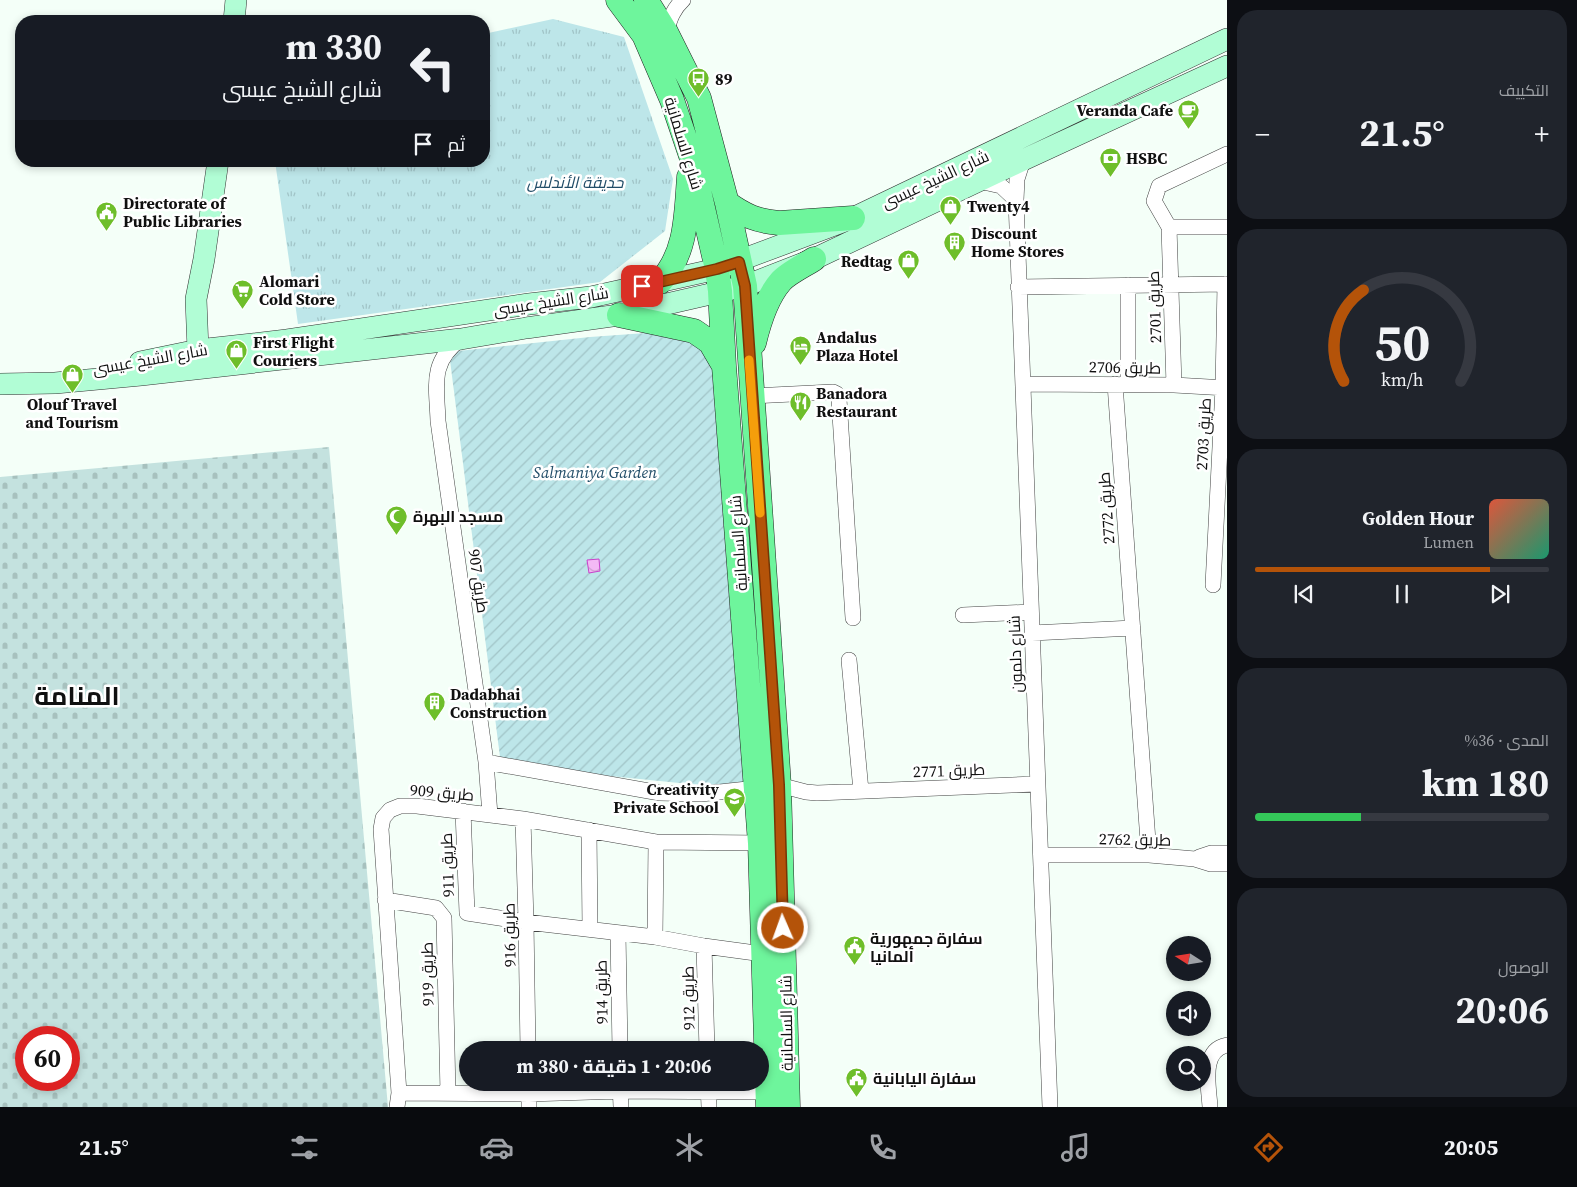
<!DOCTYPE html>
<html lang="ar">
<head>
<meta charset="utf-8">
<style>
  body { margin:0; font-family:"Source Serif 4",Cairo,serif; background:#20242c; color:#f1f3f6; direction:rtl; height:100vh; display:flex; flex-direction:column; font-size:19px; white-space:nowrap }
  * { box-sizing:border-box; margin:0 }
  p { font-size:16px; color:#9ea1a6 }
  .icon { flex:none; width:28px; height:28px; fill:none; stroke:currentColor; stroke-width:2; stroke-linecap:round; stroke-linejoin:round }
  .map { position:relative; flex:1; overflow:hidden; direction:ltr }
  .side { display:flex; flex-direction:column; gap:10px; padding:10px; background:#0d0f14; width:350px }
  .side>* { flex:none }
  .hud { position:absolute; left:15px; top:15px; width:475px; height:152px; border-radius:20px; box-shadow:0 2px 8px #0003; direction:rtl; background:#171b24; color:#f1f3f6; overflow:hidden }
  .needle { width:32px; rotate:282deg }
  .buttons { position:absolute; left:1166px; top:936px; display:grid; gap:10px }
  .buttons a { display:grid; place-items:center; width:45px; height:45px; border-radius:50%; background:#171b24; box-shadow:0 2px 8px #0003; font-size:25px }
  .speed { position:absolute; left:15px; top:1026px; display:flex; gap:10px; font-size:25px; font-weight:700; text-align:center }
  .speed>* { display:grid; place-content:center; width:65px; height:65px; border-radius:50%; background:#171b24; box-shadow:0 2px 8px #0003; line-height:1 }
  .speed .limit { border:8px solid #d22; background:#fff; color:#111 }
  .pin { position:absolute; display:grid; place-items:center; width:42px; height:42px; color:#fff; margin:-21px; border-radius:10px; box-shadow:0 2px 8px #0006 }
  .me { position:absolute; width:55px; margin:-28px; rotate:358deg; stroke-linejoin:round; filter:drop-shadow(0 0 4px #0008) }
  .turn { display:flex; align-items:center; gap:18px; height:105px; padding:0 25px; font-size:22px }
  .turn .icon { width:65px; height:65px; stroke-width:2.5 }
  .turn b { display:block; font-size:35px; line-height:42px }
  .then { display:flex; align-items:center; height:48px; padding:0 25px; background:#0003; gap:10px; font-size:19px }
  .big { font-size:38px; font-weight:700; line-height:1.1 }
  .side .widget { flex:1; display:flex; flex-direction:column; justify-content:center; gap:8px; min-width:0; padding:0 18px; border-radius:20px; background:#20242c }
  .side .dial { align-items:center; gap:0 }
  .dial svg { height:130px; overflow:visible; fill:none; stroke:#363941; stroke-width:7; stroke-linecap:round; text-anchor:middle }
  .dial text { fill:#f1f3f6; stroke:none }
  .song { display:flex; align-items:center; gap:15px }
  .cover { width:60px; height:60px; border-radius:8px; background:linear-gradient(135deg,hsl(10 70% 55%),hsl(160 70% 35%)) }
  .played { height:5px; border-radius:2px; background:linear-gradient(90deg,#b45309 80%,#363941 80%) }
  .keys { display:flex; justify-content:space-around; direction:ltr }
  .heat { display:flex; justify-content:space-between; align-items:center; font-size:28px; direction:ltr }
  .charge { height:8px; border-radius:4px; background:linear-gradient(90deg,#34c759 36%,#363941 0) }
  .trip { position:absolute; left:459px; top:1041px; width:310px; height:50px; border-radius:25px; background:#171b24; box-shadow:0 2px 8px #0003; font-weight:700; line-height:50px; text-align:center; direction:rtl }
  .tab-bar { display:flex; height:80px; justify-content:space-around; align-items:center; background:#090b0e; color:#9ea1a6 }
  .tab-bar .icon { width:35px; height:35px }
  .tab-bar .on { color:#b45309 }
  .tab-bar b { font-size:22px; color:#f1f3f6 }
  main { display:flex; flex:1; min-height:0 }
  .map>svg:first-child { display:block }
  .cemetery { fill:url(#cemetery-stones); fill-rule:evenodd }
  .park { fill:url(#park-tufts) }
  .garden { fill:url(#garden-furrows) }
  .water { fill:url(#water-waves); stroke:#c942cb }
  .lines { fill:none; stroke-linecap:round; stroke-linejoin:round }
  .street-casing { stroke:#434343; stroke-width:16 }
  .secondary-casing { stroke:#323232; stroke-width:22 }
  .primary-casing { stroke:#212121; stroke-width:25 }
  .street { stroke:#fff; stroke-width:15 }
  .secondary { stroke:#b1fdd5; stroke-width:21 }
  .primary { stroke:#6ef59c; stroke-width:24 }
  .route-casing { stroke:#753606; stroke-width:12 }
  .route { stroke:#b45309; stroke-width:9 }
  .slow { stroke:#f59e0b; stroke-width:9 }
  .labels { text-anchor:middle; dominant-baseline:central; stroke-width:5; stroke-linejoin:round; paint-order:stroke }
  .poi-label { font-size:16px; font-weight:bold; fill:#101010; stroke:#fff; text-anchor:start }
  .street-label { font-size:16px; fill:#101010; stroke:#fff }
  .park-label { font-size:16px; font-style:italic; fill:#214d68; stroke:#fff }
  .town-label { font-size:26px; font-weight:bold; fill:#101010; stroke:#fff }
</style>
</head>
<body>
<main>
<section class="side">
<div class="widget"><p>التكييف</p>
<div class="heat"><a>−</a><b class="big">21.5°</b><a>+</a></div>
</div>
<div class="widget dial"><svg viewBox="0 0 100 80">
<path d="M14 69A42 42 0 1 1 86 69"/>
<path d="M14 69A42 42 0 0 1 26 13" stroke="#b45309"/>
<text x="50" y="56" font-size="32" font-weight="700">50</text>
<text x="50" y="72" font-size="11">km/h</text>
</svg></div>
<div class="widget">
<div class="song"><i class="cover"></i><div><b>Golden Hour</b><p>Lumen</p></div></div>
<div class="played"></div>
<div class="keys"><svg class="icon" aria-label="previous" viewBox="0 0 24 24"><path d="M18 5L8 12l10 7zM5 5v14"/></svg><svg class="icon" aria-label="pause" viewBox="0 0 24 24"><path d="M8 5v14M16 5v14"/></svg><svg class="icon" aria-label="next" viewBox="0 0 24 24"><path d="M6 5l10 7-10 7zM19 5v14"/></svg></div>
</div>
<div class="widget"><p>المدى · 36%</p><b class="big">180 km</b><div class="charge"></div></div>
<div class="widget"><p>الوصول</p><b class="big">20:06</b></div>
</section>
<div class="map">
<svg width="1227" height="1107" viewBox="0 0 1227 1107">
  <defs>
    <pattern id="cemetery-stones" width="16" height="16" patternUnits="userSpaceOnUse" patternTransform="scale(1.25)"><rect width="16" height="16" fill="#c4e2df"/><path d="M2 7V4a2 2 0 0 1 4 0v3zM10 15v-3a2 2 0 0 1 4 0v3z" fill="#a7c1be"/></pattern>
    <pattern id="park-tufts" width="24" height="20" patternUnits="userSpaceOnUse" patternTransform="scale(1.25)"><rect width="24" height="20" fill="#bde6e9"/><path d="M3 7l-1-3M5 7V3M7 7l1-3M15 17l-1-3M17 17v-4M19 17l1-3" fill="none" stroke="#a1c4c7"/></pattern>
    <pattern id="garden-furrows" width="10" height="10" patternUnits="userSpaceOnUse" patternTransform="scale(1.25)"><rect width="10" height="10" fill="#bde6e9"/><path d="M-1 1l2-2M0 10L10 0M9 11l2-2" fill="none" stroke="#a1c4c7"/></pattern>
    <pattern id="water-waves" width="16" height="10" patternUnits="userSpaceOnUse" patternTransform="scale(1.25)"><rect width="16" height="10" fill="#f3b9f5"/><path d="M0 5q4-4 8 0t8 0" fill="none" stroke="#cf9ed1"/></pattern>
  </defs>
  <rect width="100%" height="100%" fill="#f4fff8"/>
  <!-- cemetery -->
  <path class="cemetery" d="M329,447L388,1107H0V477ZM26,1038H69V1080H26Z"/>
  <!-- park -->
  <path class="park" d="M553,19L624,37L673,179L665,231L600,282L298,324L275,161H484V34Z"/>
  <!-- garden -->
  <path class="garden" d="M660,332L703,347L717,377L749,790L501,765L449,352L590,337Z"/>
  <!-- water -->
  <path class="water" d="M599,559L600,571L589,573L587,560Z"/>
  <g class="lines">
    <defs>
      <path id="street" d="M666,32C670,19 673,9 683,0
        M1023,160L1017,179L1016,200L1050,1107
        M979,181L1001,186L1016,200
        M1169,227H1227
        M1018,287L1227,284
        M461,339C429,362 437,387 438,421L486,762L490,815
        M1023,384L1174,385L1227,388
        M1115,384L1149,855
        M1128,385V285
        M1174,385L1169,227L1154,201L1159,186L1227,154
        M752,396L833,392L837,394L839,399L853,618
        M1213,585L1223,388L1225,284
        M963,615L1031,612
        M1032,633L1133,628
        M849,660L861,791
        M486,762L660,793L701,794L757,788
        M779,785L806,792L817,793L1037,784
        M463,811L467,913L526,922L655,937L704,946L763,954
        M523,819L526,922L528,1050
        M589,830L590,929
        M1041,855H1149L1195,859L1211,864H1227
        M1199,857L1211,853H1227
        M385,900L436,908L444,918L448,1093
        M618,933L620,1050
        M655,937L656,842
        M704,946L707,1050
        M529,1082V1107
        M620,1082L621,1107
        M708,1082L709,1107
        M399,1093L529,1094L621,1091L767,1092
        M397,1107L399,1093L381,829L383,818L390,810L400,806H417L523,819L656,842L760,843
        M1210,1107C1209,1087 1200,1050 1227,1045"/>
      <path id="secondary" d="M234,21L236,0
        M140,362L198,350L287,340L529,304L591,297L717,269L853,218L1227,39
        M202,363L199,359L198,350L196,299L204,259L218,161
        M0,384L55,383L141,375L461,339L526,328L619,315L745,286L814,259L1023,160L1227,66"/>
      <path id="primary" d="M618,0L644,35L672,100L691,156L717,269L720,291L724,366L760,843L768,1107
        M646,0L666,32L699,98L727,203L745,286L779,785L788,1107
        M727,203C745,216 757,221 779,223L853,218
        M660,282C687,253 686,215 689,177
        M619,315L694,331L710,342L724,366
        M754,343C759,322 766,298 781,281C788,273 805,265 814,259"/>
    </defs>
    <!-- street casing -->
    <use href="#street" class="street-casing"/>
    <!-- secondary casing -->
    <use href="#secondary" class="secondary-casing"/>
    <!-- primary casing -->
    <use href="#primary" class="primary-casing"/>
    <!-- street -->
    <use href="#street" class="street"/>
    <!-- secondary -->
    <use href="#secondary" class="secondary"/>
    <!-- primary -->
    <use href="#primary" class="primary"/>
  </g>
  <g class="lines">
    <defs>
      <path id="route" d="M642,286L717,269L739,262L745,286L779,785L783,928"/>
    </defs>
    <!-- route casing -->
    <use href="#route" class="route-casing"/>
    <!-- route -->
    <use href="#route" class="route"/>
    <!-- slow -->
    <path class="slow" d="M749,360L760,513"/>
  </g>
  <!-- icons -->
  <defs>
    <symbol id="bus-pin" viewBox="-11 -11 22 30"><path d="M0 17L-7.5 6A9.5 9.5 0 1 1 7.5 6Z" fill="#6ebe2a" stroke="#fff"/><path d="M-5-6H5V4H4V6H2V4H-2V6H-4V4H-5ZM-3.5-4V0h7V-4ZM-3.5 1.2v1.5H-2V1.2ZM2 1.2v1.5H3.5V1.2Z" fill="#fff"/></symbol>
    <symbol id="cafe-pin" viewBox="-11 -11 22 30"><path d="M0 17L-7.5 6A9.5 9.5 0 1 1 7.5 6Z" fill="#6ebe2a" stroke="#fff"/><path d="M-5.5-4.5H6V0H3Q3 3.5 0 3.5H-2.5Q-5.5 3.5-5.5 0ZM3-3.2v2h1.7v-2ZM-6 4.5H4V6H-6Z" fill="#fff"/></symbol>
    <symbol id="bank-pin" viewBox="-11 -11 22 30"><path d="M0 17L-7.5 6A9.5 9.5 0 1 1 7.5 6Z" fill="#6ebe2a" stroke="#fff"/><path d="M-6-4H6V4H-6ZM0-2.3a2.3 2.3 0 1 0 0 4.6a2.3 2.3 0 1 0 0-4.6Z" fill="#fff"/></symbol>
    <symbol id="shop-pin" viewBox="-11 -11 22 30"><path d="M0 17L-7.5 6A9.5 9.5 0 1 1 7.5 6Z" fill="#6ebe2a" stroke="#fff"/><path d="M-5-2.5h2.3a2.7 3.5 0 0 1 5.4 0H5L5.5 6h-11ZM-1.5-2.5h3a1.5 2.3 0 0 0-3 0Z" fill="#fff"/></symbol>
    <symbol id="civic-pin" viewBox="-11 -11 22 30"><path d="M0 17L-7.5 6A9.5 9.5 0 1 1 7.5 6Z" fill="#6ebe2a" stroke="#fff"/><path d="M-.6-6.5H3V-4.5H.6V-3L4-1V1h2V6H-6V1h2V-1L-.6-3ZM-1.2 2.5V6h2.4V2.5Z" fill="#fff"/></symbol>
    <symbol id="building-pin" viewBox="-11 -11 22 30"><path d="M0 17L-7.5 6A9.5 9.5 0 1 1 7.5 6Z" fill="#6ebe2a" stroke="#fff"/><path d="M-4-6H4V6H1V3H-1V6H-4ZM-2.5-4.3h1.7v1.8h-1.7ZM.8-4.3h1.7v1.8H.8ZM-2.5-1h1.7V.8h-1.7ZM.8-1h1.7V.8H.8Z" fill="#fff"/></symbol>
    <symbol id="supermarket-pin" viewBox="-11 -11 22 30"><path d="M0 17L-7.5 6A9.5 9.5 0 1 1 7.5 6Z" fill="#6ebe2a" stroke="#fff"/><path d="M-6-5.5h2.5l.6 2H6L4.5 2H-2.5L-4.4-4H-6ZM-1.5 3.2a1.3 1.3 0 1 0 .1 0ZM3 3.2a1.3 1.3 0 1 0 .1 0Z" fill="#fff"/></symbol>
    <symbol id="hotel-pin" viewBox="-11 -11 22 30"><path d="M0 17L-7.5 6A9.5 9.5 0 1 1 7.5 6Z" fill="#6ebe2a" stroke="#fff"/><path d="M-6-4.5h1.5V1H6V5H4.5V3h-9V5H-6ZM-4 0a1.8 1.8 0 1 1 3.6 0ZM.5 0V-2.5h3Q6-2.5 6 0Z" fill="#fff"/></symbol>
    <symbol id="restaurant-pin" viewBox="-11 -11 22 30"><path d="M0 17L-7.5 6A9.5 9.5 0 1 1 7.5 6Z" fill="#6ebe2a" stroke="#fff"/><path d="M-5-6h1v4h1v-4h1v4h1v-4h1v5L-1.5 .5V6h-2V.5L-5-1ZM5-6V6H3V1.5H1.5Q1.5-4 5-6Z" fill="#fff"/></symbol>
    <symbol id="mosque-pin" viewBox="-11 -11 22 30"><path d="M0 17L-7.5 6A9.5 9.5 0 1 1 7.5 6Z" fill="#6ebe2a" stroke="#fff"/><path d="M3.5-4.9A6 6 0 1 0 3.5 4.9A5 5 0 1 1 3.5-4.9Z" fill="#fff"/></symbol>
    <symbol id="school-pin" viewBox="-11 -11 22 30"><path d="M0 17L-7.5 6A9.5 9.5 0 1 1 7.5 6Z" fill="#6ebe2a" stroke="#fff"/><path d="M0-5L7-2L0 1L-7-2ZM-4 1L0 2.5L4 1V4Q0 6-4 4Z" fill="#fff"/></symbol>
  </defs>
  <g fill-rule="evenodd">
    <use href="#bus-pin" x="686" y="66" width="25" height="34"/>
    <use href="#cafe-pin" x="1176" y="98" width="25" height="34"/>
    <use href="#bank-pin" x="1098" y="146" width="25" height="34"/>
    <use href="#shop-pin" x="938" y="194" width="25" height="34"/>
    <use href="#civic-pin" x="94" y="200" width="25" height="34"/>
    <use href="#building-pin" x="942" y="230" width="25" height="34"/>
    <use href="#shop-pin" x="896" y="248" width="25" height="34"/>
    <use href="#supermarket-pin" x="230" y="278" width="25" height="34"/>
    <use href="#hotel-pin" x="788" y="334" width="25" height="34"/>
    <use href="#shop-pin" x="224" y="338" width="25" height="34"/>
    <use href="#shop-pin" x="60" y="362" width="25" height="34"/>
    <use href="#restaurant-pin" x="788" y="390" width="25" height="34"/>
    <use href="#mosque-pin" x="384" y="504" width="25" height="34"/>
    <use href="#building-pin" x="422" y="690" width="25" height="34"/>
    <use href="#school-pin" x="722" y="786" width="25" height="34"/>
    <use href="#civic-pin" x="842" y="934" width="25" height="34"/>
    <use href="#civic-pin" x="844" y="1066" width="25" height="34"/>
  </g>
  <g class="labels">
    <!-- poi labels -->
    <g class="poi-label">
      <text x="715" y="79">89</text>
      <text x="1173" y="110" text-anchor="end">Veranda Cafe</text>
      <text x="1126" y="158">HSBC</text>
      <text x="123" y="203">Directorate of<tspan x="123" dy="18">Public Libraries</tspan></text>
      <text x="967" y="206">Twenty4</text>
      <text x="971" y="233">Discount<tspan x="971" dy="18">Home Stores</tspan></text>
      <text x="892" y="261" text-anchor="end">Redtag</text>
      <text x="259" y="281">Alomari<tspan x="259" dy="18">Cold Store</tspan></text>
      <text x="816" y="337">Andalus<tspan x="816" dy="18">Plaza Hotel</tspan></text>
      <text x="253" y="342">First Flight<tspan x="253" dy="18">Couriers</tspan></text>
      <text x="816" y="393">Banadora<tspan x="816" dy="18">Restaurant</tspan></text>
      <text x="72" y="404" text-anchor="middle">Olouf Travel<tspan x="72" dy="18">and Tourism</tspan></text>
      <text x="413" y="516">مسجد البهرة</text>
      <text x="450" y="694">Dadabhai<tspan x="450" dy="18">Construction</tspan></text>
      <text x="719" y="789" text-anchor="end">Creativity<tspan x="719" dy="18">Private School</tspan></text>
      <text x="870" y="938">سفارة جمهورية<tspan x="870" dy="18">ألمانيا</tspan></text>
      <text x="873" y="1078">سفارة اليابانية</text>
    </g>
    <!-- street labels -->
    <g class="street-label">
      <text transform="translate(684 143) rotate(73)">شارع السلمانية</text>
      <text transform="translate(935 179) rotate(-25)">شارع الشيخ عيسى</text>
      <text transform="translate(551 301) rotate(-9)">شارع الشيخ عيسى</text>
      <text transform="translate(1154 307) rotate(-92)">طريق 2701</text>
      <text transform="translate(150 359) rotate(-10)">شارع الشيخ عيسى</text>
      <text transform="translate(1125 367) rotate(1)">طريق 2706</text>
      <text transform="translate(1203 434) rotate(-87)">طريق 2703</text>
      <text transform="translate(1106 508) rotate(-94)">طريق 2772</text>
      <text transform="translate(738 543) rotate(-94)">شارع السلمانية</text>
      <text transform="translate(479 581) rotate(82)">طريق 907</text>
      <text transform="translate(1015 654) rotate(-92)">شارع دلمون</text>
      <text transform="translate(949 770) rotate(-2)">طريق 2771</text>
      <text transform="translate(442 792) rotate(5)">طريق 909</text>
      <text transform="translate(1135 839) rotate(1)">طريق 2762</text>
      <text transform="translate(447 865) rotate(-92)">طريق 911</text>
      <text transform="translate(509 935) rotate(-91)">طريق 916</text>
      <text transform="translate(427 974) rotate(-91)">طريق 919</text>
      <text transform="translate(601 992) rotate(-91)">طريق 914</text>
      <text transform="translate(688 998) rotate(-91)">طريق 912</text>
      <text transform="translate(786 1023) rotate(-91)">شارع السلمانية</text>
    </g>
    <!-- park labels -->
    <g class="park-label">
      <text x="575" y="182">حديقة الأندلس</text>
      <text x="595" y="472">Salmaniya Garden</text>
    </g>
    <!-- town labels -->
    <g class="town-label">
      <text x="77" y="696">المنامة</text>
    </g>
  </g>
</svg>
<div class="buttons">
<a><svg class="needle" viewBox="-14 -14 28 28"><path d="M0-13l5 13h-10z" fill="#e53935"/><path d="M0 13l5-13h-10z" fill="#9ea1a6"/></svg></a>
<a><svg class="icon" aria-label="sound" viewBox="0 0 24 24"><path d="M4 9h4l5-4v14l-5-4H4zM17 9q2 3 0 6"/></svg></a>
<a><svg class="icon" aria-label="search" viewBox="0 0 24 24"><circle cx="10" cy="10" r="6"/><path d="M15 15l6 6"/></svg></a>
</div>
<div class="speed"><div class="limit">60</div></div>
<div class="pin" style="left:642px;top:286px;background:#d93025"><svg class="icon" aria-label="arrive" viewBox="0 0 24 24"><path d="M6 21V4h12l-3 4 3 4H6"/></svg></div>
<svg class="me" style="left:783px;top:928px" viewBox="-20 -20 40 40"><circle r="17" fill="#b45309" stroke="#fff" stroke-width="3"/><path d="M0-11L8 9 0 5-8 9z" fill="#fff"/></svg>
<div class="trip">20:06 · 1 دقيقة · 380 m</div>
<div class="hud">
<div class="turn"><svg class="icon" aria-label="left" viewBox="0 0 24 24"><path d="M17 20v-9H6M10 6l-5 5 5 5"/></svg><div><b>330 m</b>شارع الشيخ عيسى</div></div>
<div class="then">ثم<svg class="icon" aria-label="arrive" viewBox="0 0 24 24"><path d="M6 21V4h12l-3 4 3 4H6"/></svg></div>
</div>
</div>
</main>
<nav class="tab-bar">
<b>20:05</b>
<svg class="icon on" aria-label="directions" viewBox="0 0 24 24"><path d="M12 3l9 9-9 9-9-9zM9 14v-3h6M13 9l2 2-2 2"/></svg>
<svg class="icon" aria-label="music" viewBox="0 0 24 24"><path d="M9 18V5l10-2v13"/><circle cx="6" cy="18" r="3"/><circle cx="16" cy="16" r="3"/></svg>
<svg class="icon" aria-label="phone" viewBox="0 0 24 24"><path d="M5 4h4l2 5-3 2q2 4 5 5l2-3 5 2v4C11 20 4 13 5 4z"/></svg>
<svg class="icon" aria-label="climate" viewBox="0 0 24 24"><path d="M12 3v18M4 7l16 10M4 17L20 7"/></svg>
<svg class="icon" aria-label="car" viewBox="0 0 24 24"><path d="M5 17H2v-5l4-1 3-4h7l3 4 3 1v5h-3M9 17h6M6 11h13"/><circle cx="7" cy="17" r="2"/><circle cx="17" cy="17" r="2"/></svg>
<svg class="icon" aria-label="filters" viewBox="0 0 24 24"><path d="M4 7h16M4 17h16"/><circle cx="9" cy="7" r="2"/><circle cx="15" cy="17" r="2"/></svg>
<b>21.5°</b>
</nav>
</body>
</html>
